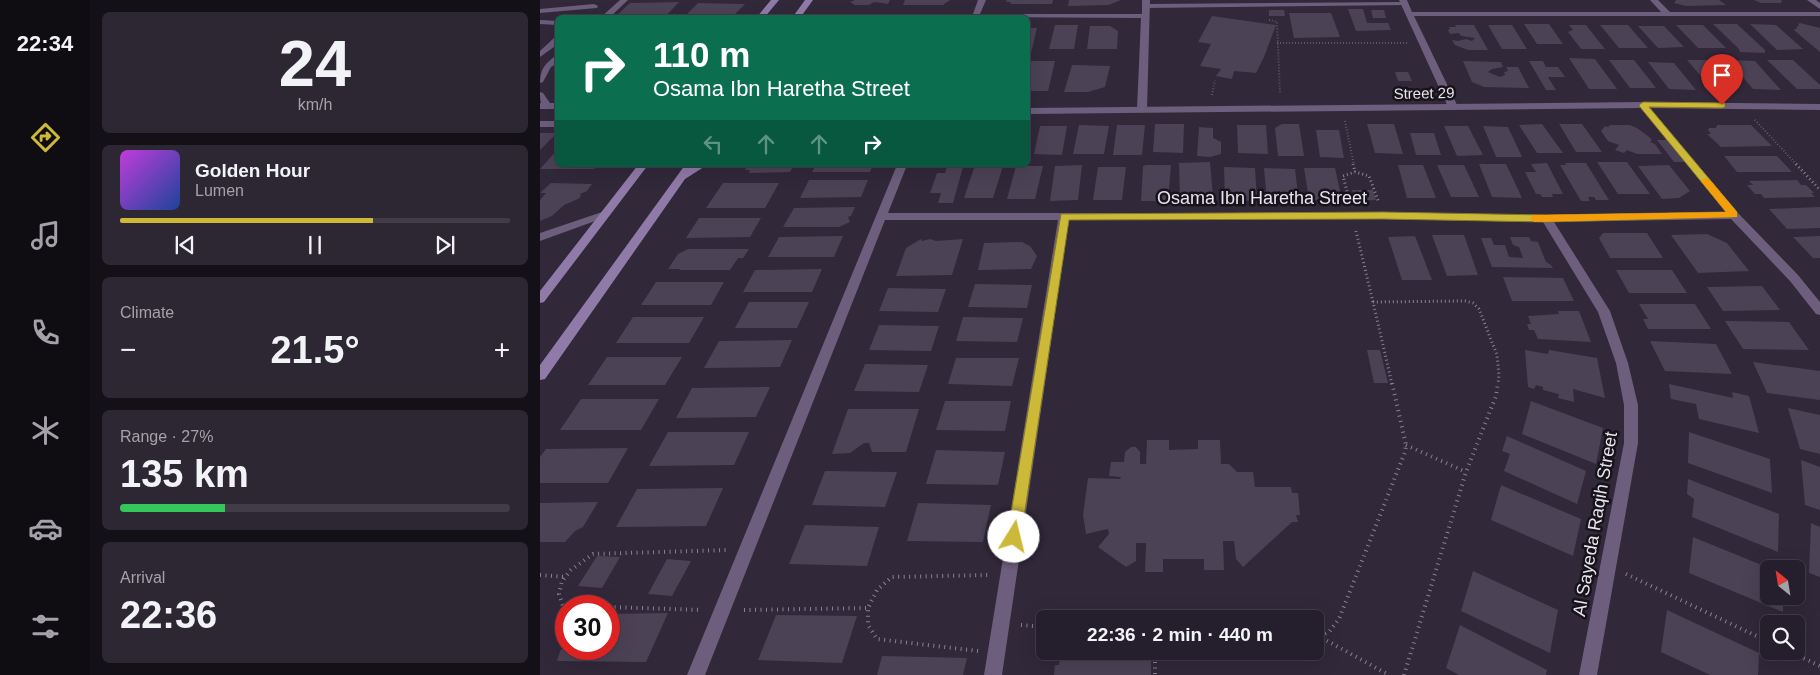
<!DOCTYPE html>
<html lang="en">
<head>
<meta charset="utf-8">
<style>
  body { margin:0; font-family:Arial,sans-serif; background:#2d2734; color:#f1f3f6; height:100vh; display:flex; flex-direction:column; font-size:19px; white-space:nowrap }
  * { box-sizing:border-box; margin:0 }
  p { font-size:16px; color:#a3a2a9 }
  .icon { flex:none; width:28px; height:28px; fill:none; stroke:currentColor; stroke-width:2; stroke-linecap:round; stroke-linejoin:round }
  .map { position:relative; flex:1; overflow:hidden }
  .details { display:flex; flex-direction:column; gap:12px; padding:12px; background:#141018; width:450px }
  .details>* { flex:none }
  .guide { position:absolute; left:15px; top:15px; width:475px; height:152px; border-radius:8px; box-shadow:0 5px 20px #0002,0 0 0 1px #423c48; background:#0b6e4f; color:#fff; overflow:hidden }
  .needle { width:32px; rotate:330deg }
  .tools { position:absolute; left:1220px; top:560px; display:grid; gap:10px }
  .tools a { display:grid; place-items:center; width:45px; height:45px; border-radius:8px; background:#251e2c; box-shadow:0 5px 20px #0002,0 0 0 1px #423c48; font-size:25px }
  .speed { position:absolute; left:15px; top:595px; display:flex; gap:10px; font-size:25px; font-weight:700; text-align:center }
  .speed>* { display:grid; place-content:center; width:65px; height:65px; border-radius:50%; background:#251e2c; box-shadow:0 5px 20px #0002,0 0 0 1px #423c48; line-height:1 }
  .speed .limit { border:8px solid #d22; background:#fff; color:#111 }
  .pin { position:absolute; display:grid; place-items:center; width:42px; height:42px; color:#fff; margin:-51px -21px; border-radius:50% 50% 50% 0; rotate:-45deg; box-shadow:0 0 5px #0007 }
  .pin .icon { rotate:45deg }
  .me { position:absolute; width:55px; margin:-28px; rotate:9deg; stroke-linejoin:round; filter:drop-shadow(0 0 4px #0008) }
  .turn { display:flex; align-items:center; gap:18px; height:105px; padding:0 15px; font-size:22px }
  .turn .icon { width:65px; height:65px; stroke-width:2.5 }
  .turn b { display:block; font-size:35px; line-height:42px }
  .lanes { display:flex; align-items:center; height:48px; padding:0 15px; background:#0003; justify-content:center; gap:25px; direction:ltr }
  .lanes .off { opacity:.35 }
  .big { font-size:38px; font-weight:600; line-height:1.1 }
  .details .tile { flex:1; display:flex; flex-direction:column; justify-content:center; gap:8px; min-width:0; padding:0 18px; border-radius:8px; background:#2d2734 }
  .details .dial { align-items:center; gap:0 }
  .dial b { font-size:65px; line-height:1 }
  .song { display:flex; align-items:center; gap:15px }
  .cover { width:60px; height:60px; border-radius:8px; background:linear-gradient(135deg,hsl(290 70% 55%),hsl(220 70% 35%)) }
  .played { height:5px; border-radius:2px; background:linear-gradient(90deg,#cdb938 65%,#423c48 65%) }
  .keys { display:flex; justify-content:space-around; direction:ltr }
  .heat { display:flex; justify-content:space-between; align-items:center; font-size:28px; direction:ltr }
  .charge { height:8px; border-radius:4px; background:linear-gradient(90deg,#34c759 27%,#423c48 0) }
  .trip { position:absolute; left:496px; top:610px; width:288px; height:50px; border-radius:8px; background:#251e2c; box-shadow:0 5px 20px #0002,0 0 0 1px #423c48; font-weight:600; line-height:50px; text-align:center }
  main { display:flex; flex:1; min-height:0 }
  .tab-bar { display:flex; flex-direction:column; width:90px; justify-content:space-around; align-items:center; background:#0f0c12; color:#a3a2a9 }
  .tab-bar .icon { width:35px; height:35px }
  .tab-bar .selected { color:#cdb938 }
  .tab-bar b { font-size:22px; color:#f1f3f6 }
  .map>svg:first-child { display:block }
  .building { fill:#4b4255 }
  .lines { fill:none; stroke-linecap:round; stroke-linejoin:round }
  .path-far2 { stroke:#898291; stroke-width:2; stroke-dasharray:0.5 2.5; stroke-linecap:butt }
  .path-far1 { stroke:#898291; stroke-width:3; stroke-dasharray:1 3; stroke-linecap:butt }
  .path { stroke:#898291; stroke-width:4; stroke-dasharray:1 4.5; stroke-linecap:butt }
  .service { fill:#6c5e7c; fill-rule:evenodd }
  .minor { fill:#6c5e7c; fill-rule:evenodd }
  .tertiary { fill:#6c5e7c; fill-rule:evenodd }
  .secondary { fill:#907aa8; fill-rule:evenodd }
  .route { fill:#cdb938; stroke:#857824 }
  .slow { fill:#f59e0b }
  .labels { text-anchor:middle; dominant-baseline:central; stroke-width:5; stroke-linejoin:round; paint-order:stroke }
  .far-street-label { font-size:15px; fill:#e8e3ee; stroke:#17131b }
  .street-label { font-size:18px; fill:#e8e3ee; stroke:#17131b }
</style>
</head>
<body>
<main>
<nav class="tab-bar">
<b>22:34</b>
<svg class="icon selected" aria-label="directions" viewBox="0 0 24 24"><path d="M12 3l9 9-9 9-9-9zM9 14v-3h6M13 9l2 2-2 2"/></svg>
<svg class="icon" aria-label="music" viewBox="0 0 24 24"><path d="M9 18V5l10-2v13"/><circle cx="6" cy="18" r="3"/><circle cx="16" cy="16" r="3"/></svg>
<svg class="icon" aria-label="phone" viewBox="0 0 24 24"><path d="M5 4h4l2 5-3 2q2 4 5 5l2-3 5 2v4C11 20 4 13 5 4z"/></svg>
<svg class="icon" aria-label="climate" viewBox="0 0 24 24"><path d="M12 3v18M4 7l16 10M4 17L20 7"/></svg>
<svg class="icon" aria-label="car" viewBox="0 0 24 24"><path d="M5 17H2v-5l4-1 3-4h7l3 4 3 1v5h-3M9 17h6M6 11h13"/><circle cx="7" cy="17" r="2"/><circle cx="17" cy="17" r="2"/></svg>
<svg class="icon" aria-label="filters" viewBox="0 0 24 24"><path d="M4 7h16M4 17h16"/><circle cx="9" cy="7" r="2"/><circle cx="15" cy="17" r="2"/></svg>
</nav>
<section class="details">
<div class="tile dial"><b>24</b><p>km/h</p></div>
<div class="tile">
<div class="song"><i class="cover"></i><div><b>Golden Hour</b><p>Lumen</p></div></div>
<div class="played"></div>
<div class="keys"><svg class="icon" aria-label="previous" viewBox="0 0 24 24"><path d="M18 5L8 12l10 7zM5 5v14"/></svg><svg class="icon" aria-label="pause" viewBox="0 0 24 24"><path d="M8 5v14M16 5v14"/></svg><svg class="icon" aria-label="next" viewBox="0 0 24 24"><path d="M6 5l10 7-10 7zM19 5v14"/></svg></div>
</div>
<div class="tile"><p>Climate</p>
<div class="heat"><a>−</a><b class="big">21.5°</b><a>+</a></div>
</div>
<div class="tile"><p>Range · 27%</p><b class="big">135 km</b><div class="charge"></div></div>
<div class="tile"><p>Arrival</p><b class="big">22:36</b></div>
</section>
<div class="map">
<svg width="1280" height="675" viewBox="0 0 1280 675">
  <rect width="100%" height="100%" fill="#31283a"/>
  <!-- building -->
  <path class="building" d="M315,0H350L348,4L334,2L329,5H315L310,2Z
    M365,0H410L403,5H363Z
    M467,0H513L512,4H470L471,2H466Z
    M529,0H581L569,5L528,6Z
    M1136,0H1179L1186,5L1146,6L1134,3Z
    M1214,0H1242L1241,3H1221Z
    M139,2L125,17H75L90,3Z
    M158,3L205,4L193,16H145Z
    M808,9H823L827,23H848L851,30L816,31Z
    M729,10H744L745,16H729Z
    M831,10H844L846,18H833Z
    M749,13H791L800,37L754,38Z
    M672,16L736,25L724,57L716,73L694,71L692,79L676,76L681,69L660,66L671,44L658,42Z
    M1260,23L1280,28V52L1255,31L1254,29H1257L1256,27L1259,26L1258,24Z
    M984,24H1009L1023,44H997Z
    M1173,24H1197L1225,50V53L1200,52L1199,49Z
    M1210,24L1236,25L1263,49L1237,50Z
    M515,25H538L534,49H509Z
    M915,25H934L948,50H928L915,45L912,40L918,41L926,39L932,41L935,38L921,36L919,33L910,34L908,30L910,29L909,27H916Z
    M948,25H972L987,49H962Z
    M1029,25H1046L1065,49H1041L1028,32L1033,30Z
    M1060,25H1088L1108,48H1079Z
    M1136,25H1163L1186,48H1158Z
    M550,26H570L578,31L577,49H547Z
    M1098,26H1124L1144,47L1118,48Z
    M488,28H497L491,53H488Z
    M1029,58L1055,59L1077,89H1049Z
    M1069,60H1094L1116,88H1090Z
    M1147,60H1172L1198,89H1172Z
    M1188,60L1215,61L1241,90L1213,89Z
    M1227,60H1253L1280,85V89H1257Z
    M491,61H515L508,91H488V72Z
    M923,61L961,62L963,67L952,69L948,72L960,77L965,75L964,72L968,71L966,67H978L989,88L944,87L932,82Z
    M989,61H1003L1006,67H1018L1025,77H1008L1016,90H1006Z
    M1108,62L1134,63L1156,90L1129,89Z
    M532,65L570,66L565,87L548,92H524Z
    M855,72H868L872,81H858Z
    M615,124H644L643,153L613,152Z
    M742,124H759L764,156H738L735,128Z
    M827,124H854L863,154L835,153Z
    M1002,124L1023,153H997L979,125Z
    M1019,124H1042L1062,152H1036Z
    M539,125L569,126L564,154H533Z
    M577,125H605L602,155H573Z
    M697,125H726L728,154L698,153Z
    M1070,125H1090L1097,128L1108,136L1112,140L1110,142L1115,144L1122,154H1097L1087,150L1084,153L1075,150L1079,145L1068,141L1061,131L1065,126L1068,127Z
    M1177,125H1211L1232,146L1181,147L1167,134H1171L1168,130L1169,128H1176Z
    M500,126H527L522,155L494,154Z
    M904,126H928L943,155L917,156Z
    M943,126L968,127L982,157H956Z
    M659,127L673,128V138L681,142V154L670,157L657,156Z
    M776,130H799L804,158L780,157Z
    M0,133H17L0,150Z
    M870,133H894L901,155H876Z
    M1117,140H1127L1145,162H1134Z
    M18,149V165H67L53,169H0Z
    M1184,156H1237L1252,172H1197Z
    M670,162L673,197L640,198L639,163Z
    M1057,162H1087L1110,194H1078Z
    M1007,163L1023,194H1012L1013,197H1002L1000,194H996L985,172H996L991,164Z
    M1025,163H1046L1069,200H1056L1054,197H1048L1050,201H1041L1020,165H1026Z
    M939,164H966L982,198L952,197Z
    M208,165H254L250,172L209,173L210,170H205Z
    M276,165H333L330,172H272Z
    M435,165L463,166L453,198H424Z
    M542,165L538,200L510,201L515,166Z
    M606,165H631L628,201H601L603,166Z
    M858,165H883L896,198H867Z
    M897,165H924L939,197H911Z
    M1129,165L1150,191L1139,198L1122,199L1098,166Z
    M476,166H503L495,199H467Z
    M407,167H423L413,203H398L401,193H390L397,173H405Z
    M558,167H586L582,200H553Z
    M684,167L715,168L717,201L685,200Z
    M724,168L755,169L759,202L727,201Z
    M764,168H795L802,201L769,200Z
    M269,180H328L321,197L260,198Z
    M1257,180L1261,185H1266L1274,193H1271L1275,197L1224,198L1221,194H1215L1207,185H1213L1209,181Z
    M11,183L52,184L47,191L40,194L41,196L38,199L24,205L12,216L0,221V200L6,193H0Z
    M183,183H239L225,208H166Z
    M812,190H833L836,200L816,201Z
    M315,207L311,216L308,217L310,222L299,227H243L254,208Z
    M1280,207V228L1247,229L1229,209Z
    M159,218H221L210,237L146,238Z
    M1063,233H1107L1123,258H1070L1059,238Z
    M1167,234L1187,243L1209,271L1158,273L1131,235Z
    M892,235H924L938,275L907,276Z
    M303,236L294,257H228L239,237Z
    M875,236L892,280H862L848,237Z
    M1280,236V258H1273L1253,237Z
    M970,237H989L991,241L998,242L1006,262L1011,265L1013,268L952,267L941,238H951L954,245H965L969,257L983,258L979,247L973,245Z
    M381,239L382,241L390,239L396,241L423,239L412,275L356,276L366,248Z
    M482,242L490,246L497,256L491,269L438,270L444,243Z
    M148,249H209L203,258H198L190,270H139L140,269H128L138,254Z
    M282,269L272,292H203L215,270Z
    M1076,270H1132L1147,293H1089Z
    M963,277L1023,278L1034,301H972Z
    M116,282H184L171,305H101Z
    M435,284L492,285L487,308L428,307Z
    M1222,286L1240,310L1183,311L1167,287Z
    M348,288L406,289L398,312L339,311Z
    M209,302H269L257,328H195Z
    M1099,304H1155L1171,329H1108L1103,319H1108Z
    M1018,311H1039L1051,342L998,339L994,330H989L987,324H991L988,316L1019,314Z
    M93,317H164L149,343H76Z
    M423,317L483,318L477,342L416,341Z
    M1185,321L1249,322L1269,350L1203,349Z
    M339,325L399,326L391,351L329,350Z
    M252,340L240,367L164,368L179,341Z
    M1110,341L1176,344L1192,374L1125,371Z
    M827,350H840L848,383H834Z
    M985,350L1008,354L1009,350L1057,358L1065,398L1033,389L1034,402L1018,398L1019,394L1003,390V387L996,385L994,389L988,387Z
    M67,357H142L125,385H48Z
    M416,358H479L472,386L408,384Z
    M1213,362L1280,371V400L1227,393Z
    M325,364L388,365L379,392L314,391Z
    M1129,384L1193,398L1192,392L1209,396L1219,433L1159,419L1156,404L1131,399Z
    M230,387L216,417L136,418L152,388Z
    M41,399H119L101,430H20Z
    M405,401H471L465,431L396,430Z
    M991,401L1063,428L1056,464L982,434Z
    M1248,408L1280,415V454L1260,449Z
    M308,409H379L366,452H332L329,443H324L310,453L292,454Z
    M128,432H209L194,465L109,466Z
    M1149,432L1230,459L1232,493L1148,463Z
    M967,436L1046,471L1037,504L964,471L970,454L962,451Z
    M607,440H629V450L658,449V440H680L681,464H689L697,472H713L715,487H751L752,493H758L760,515H756L758,522H752L703,567L696,559L694,541H683L684,570H664V559H623V572H605L606,543H596V561L586,567L558,547L569,534L568,529L546,534L543,515L548,478L580,479L581,477L569,476L571,462H584L585,452L591,447H596L600,452V464H606Z
    M88,448L68,483H0V457L6,449Z
    M396,450L465,452L458,485L386,484Z
    M1261,460L1280,467V510L1265,505Z
    M285,471L357,472L345,507L272,505Z
    M1148,479L1239,514L1238,552L1152,517L1154,499L1147,494Z
    M961,485L1041,519L1033,556L951,520Z
    M183,488L166,526L76,527L97,489Z
    M58,502L43,527L35,531L25,542H0V503Z
    M378,503L451,505L443,542L367,541Z
    M1271,523L1280,527V577L1269,573Z
    M265,525L339,527L327,566L249,564Z
    M1153,537L1229,568V596H1243V612L1149,573Z
    M57,556L80,557L62,588L38,586Z
    M127,559L151,561L132,596L108,594Z
    M933,571L1018,610L1010,653L921,611Z
    M1127,610L1219,653L1218,675H1170L1121,652Z
    M128,613L106,662L17,661L20,651L26,644V649H69V614Z
    M236,615L317,616L302,663L218,660Z
    M920,625L1007,670L1006,675H919L906,668Z
    M521,651H611V675H514L515,665H519Z
    M342,656L427,658L423,675H337Z"/>
  <g class="lines">
    <!-- path-far2 -->
    <path class="path-far2" d="M729,20L737,22L740,94
      M737,43H867
      M672,95L675,80
      M1215,120L1257,165
      M805,121L814,165"/>
    <!-- path-far1 -->
    <path class="path-far1" d="M813,164L815,172
      M1256,164L1280,190
      M810,203L803,176L815,172L829,176L839,203
      M816,231L833,302
      M852,384L833,302L925,301L933,303L939,309L957,355L959,375L958,384"/>
    <!-- path -->
    <path class="path" d="M866,445L926,472
      M1086,574L1229,642
      M0,575L26,577
      M33,606H23L19,594L22,581L31,570L53,554L188,550
      M69,607L162,610
      M204,610L328,608
      M481,625L505,627
      M775,638L789,632L799,619L865,452L866,445L852,383
      M782,638L849,675
      M438,651L337,639L328,625V608L337,590L352,577L450,575
      M615,651V675
      M1249,651L1280,666
      M864,675L926,472L956,396L958,383"/>
    <!-- service -->
    <path class="service" d="M865,2L868,4L867,5L606,8L603,6L606,4Z"/>
    <!-- minor -->
    <path class="minor" d="M80,0H88L69,18H60Z
      M438,0H446L440,14H602V0H610L607,109L602,112L597,109L601,18L253,16L257,14H433Z
      M859,0H867L872,12H1121L1110,0H1118L1130,12H1280V16H874L918,107L913,110L908,107Z
      M54,4L58,6L57,8L0,13V9Z
      M0,20L18,21V25L0,24Z
      M15,37H18V44L0,57V51Z
      M15,56H18V63L11,67L3,82L0,83C0,69 5,64 15,56Z
      M0,92L3,93L12,106L10,108H4C0,102 0,99 0,92Z
      M1103,102L1106,103L1198,213L1258,275L1280,302V315L1276,314L1250,281L1191,219L1014,222L1070,311L1088,363L1098,405V443L1057,675H1039L1084,443V405L1076,363L1058,312L1003,222L843,219L529,220L462,675H444L518,220H345L165,675H147L357,165H367L348,213H843L1006,215L1186,212L1100,107V103Z
      M65,211L69,212L70,214L69,216L0,241V233Z"/>
    <!-- tertiary -->
    <path class="tertiary" d="M1267,0H1276L1280,3V9Z
      M1103,102L1280,104V110L1103,108L488,114V108Z
      M0,103H18V109H0Z
      M0,121H18V127H0Z"/>
    <!-- secondary -->
    <path class="secondary" d="M231,0H239L224,18H216Z
      M265,0H273L260,18H252Z
      M98,165H108L4,302L0,303V291Z
      M145,165H167L145,179L5,379L0,380V365Z"/>
  </g>
  <!-- route -->
  <path class="route" d="M1103,102L1185,103V107L1182,108L1109,107L1197,212V217L1006,222L843,219L529,220L481,537L479,541L474,543L469,541L467,537L521,214L843,212L1006,215L1186,212L1100,107L1099,105Z"/>
  <!-- slow -->
  <path class="slow" d="M1166,178L1169,179L1197,212V217L994,222L990,218L994,215L1186,212L1161,181Z"/>
  <g class="labels">
    <!-- far-street labels -->
    <g class="far-street-label">
      <text transform="translate(884 93) rotate(-1)">Street 29</text>
    </g>
    <!-- street labels -->
    <g class="street-label">
      <text x="722" y="198">Osama Ibn Haretha Street</text>
      <text transform="translate(1055 524) rotate(-80)">Al Sayeda Raqih Street</text>
    </g>
  </g>
</svg>
<div class="tools">
<a><svg class="needle" viewBox="-14 -14 28 28"><path d="M0-13l5 13h-10z" fill="#e53935"/><path d="M0 13l5-13h-10z" fill="#a3a2a9"/></svg></a>
<a><svg class="icon" aria-label="search" viewBox="0 0 24 24"><circle cx="10" cy="10" r="6"/><path d="M15 15l6 6"/></svg></a>
</div>
<div class="speed"><div class="limit">30</div></div>
<div class="pin" style="left:1182px;top:105px;background:#d93025"><svg class="icon" aria-label="arrive" viewBox="0 0 24 24"><path d="M6 21V4h12l-3 4 3 4H6"/></svg></div>
<svg class="me" style="left:474px;top:537px" viewBox="-20 -20 40 40"><circle r="19" fill="#fff"/><path d="M0-13L10 11 0 6-10 11z" fill="#cdb938"/></svg>
<div class="trip">22:36 · 2 min · 440 m</div>
<div class="guide">
<div class="turn"><svg class="icon" aria-label="right" viewBox="0 0 24 24"><path d="M7 20v-9h11M14 6l5 5-5 5"/></svg><div><b>110 m</b>Osama Ibn Haretha Street</div></div>
<div class="lanes"><svg class="icon off" aria-label="left" viewBox="0 0 24 24"><path d="M17 20v-9H6M10 6l-5 5 5 5"/></svg><svg class="icon off" aria-label="ahead" viewBox="0 0 24 24"><path d="M12 20V5M6 11l6-6 6 6"/></svg><svg class="icon off" aria-label="ahead" viewBox="0 0 24 24"><path d="M12 20V5M6 11l6-6 6 6"/></svg><svg class="icon" aria-label="right" viewBox="0 0 24 24"><path d="M7 20v-9h11M14 6l5 5-5 5"/></svg></div>
</div>
</div>
</main>
</body>
</html>
